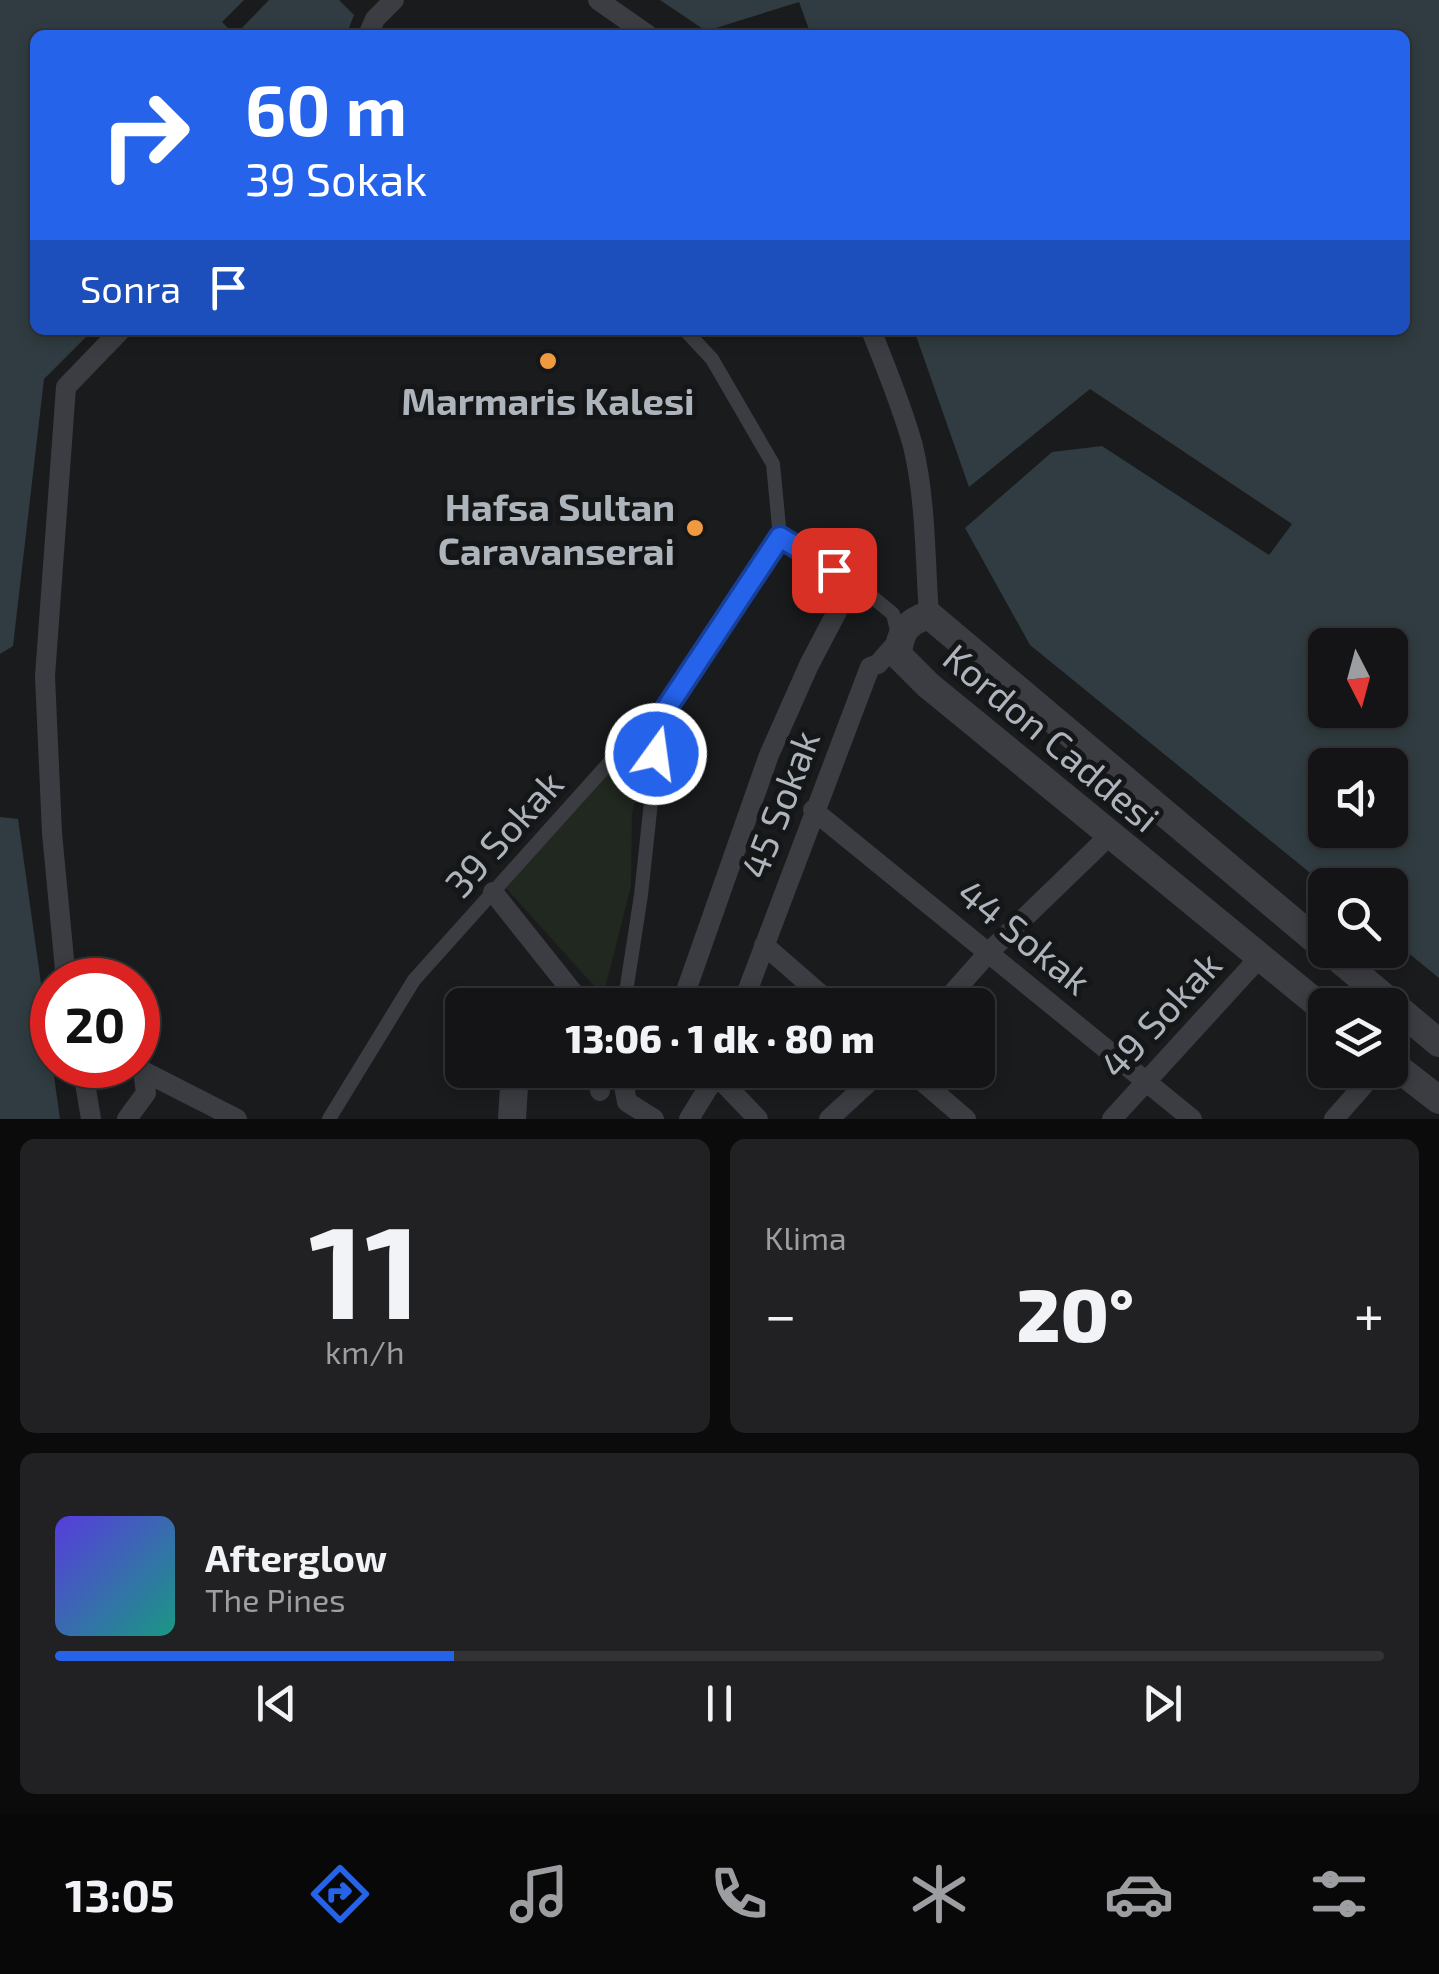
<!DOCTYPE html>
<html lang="tr">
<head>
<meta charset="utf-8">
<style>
  body { margin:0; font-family:"Exo 2",sans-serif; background:#212123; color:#f1f3f6; height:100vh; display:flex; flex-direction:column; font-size:38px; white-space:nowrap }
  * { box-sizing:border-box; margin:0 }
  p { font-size:32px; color:#9d9ea1 }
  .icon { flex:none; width:55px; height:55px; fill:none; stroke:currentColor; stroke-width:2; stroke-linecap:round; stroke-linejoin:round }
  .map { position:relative; height:1119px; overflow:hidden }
  .panel { display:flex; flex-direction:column; gap:20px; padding:20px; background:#0b0b0c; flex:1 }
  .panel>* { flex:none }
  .guide { position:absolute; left:30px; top:30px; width:1380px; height:305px; border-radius:15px; box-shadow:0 5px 15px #0003,0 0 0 2px #333335; background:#2563eb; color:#fff; overflow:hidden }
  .needle { width:65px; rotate:174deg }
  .buttons { position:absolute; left:1308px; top:628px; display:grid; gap:20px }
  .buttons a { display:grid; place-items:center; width:100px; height:100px; border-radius:15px; background:#141416; box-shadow:0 5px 15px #0003,0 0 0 2px #333335; font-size:50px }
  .speed { position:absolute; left:30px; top:958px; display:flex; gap:20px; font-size:50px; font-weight:700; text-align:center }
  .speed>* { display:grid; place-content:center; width:130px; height:130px; border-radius:50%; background:#141416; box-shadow:0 5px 15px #0003,0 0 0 2px #333335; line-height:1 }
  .speed .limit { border:15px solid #d22; background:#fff; color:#111 }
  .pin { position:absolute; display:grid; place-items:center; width:85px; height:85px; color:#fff; margin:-42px; border-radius:20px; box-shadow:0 5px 15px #0006 }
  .me { position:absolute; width:110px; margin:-55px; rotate:14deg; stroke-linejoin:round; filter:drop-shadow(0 0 8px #0008) }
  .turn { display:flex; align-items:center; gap:35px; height:210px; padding:0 50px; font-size:45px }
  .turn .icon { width:130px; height:130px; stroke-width:2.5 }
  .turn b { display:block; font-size:70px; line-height:85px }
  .then { display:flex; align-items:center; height:95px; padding:0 50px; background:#0003; gap:20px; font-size:38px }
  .big { font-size:75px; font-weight:800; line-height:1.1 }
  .panel .tile { flex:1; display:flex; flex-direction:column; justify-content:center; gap:15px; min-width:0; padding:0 35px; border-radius:15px; background:#212123 }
  .panel .dial { align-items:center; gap:0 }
  .dial b { font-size:130px; line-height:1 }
  .song { display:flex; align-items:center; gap:30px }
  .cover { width:120px; height:120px; border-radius:15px; background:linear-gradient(135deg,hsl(250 70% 55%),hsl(170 70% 35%)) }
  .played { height:10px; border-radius:5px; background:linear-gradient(90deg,#2563eb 30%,#333335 30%) }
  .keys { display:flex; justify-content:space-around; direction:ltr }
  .heat { display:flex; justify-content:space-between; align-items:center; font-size:55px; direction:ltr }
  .panel .tiles { flex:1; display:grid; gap:20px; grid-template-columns:1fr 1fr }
  .tile:last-child { grid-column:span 2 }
  .trip { position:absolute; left:445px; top:988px; width:550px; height:100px; border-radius:15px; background:#141416; box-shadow:0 5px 15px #0003,0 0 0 2px #333335; font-weight:800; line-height:100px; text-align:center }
  .menu { display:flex; height:160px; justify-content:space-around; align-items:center; background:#080809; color:#9d9ea1 }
  .menu .icon { width:70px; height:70px }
  .menu .selected { color:#2563eb }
  .menu b { font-size:45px; color:#f1f3f6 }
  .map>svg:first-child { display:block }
  .green { fill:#202820 }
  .water { fill:#303c41; fill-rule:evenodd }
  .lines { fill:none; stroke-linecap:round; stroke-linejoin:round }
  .service { stroke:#3b3d42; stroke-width:14 }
  .pedestrian { stroke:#3b3d42; stroke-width:20 }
  .minor { stroke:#3b3d42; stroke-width:28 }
  .route-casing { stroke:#184099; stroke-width:25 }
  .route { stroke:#2563eb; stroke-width:18 }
  .poi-dot { fill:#f09a3f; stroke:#151618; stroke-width:4 }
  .labels { text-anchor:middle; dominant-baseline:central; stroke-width:10; stroke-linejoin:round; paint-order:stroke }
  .poi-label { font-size:38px; font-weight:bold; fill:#adb4bc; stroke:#151618 }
  .street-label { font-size:38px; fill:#adb4bc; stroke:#151618 }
</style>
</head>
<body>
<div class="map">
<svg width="1439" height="1119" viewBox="0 0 1439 1119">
  <rect width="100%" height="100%" fill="#1a1b1d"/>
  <!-- green -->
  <path class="green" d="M618,761L644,767L632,813L631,886L603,996L506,888Z"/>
  <!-- water -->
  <path class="water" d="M0,0H244L222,22L235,35L269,0H339L354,15L346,35H35V330H93L44,379L13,646L0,654Z
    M660,0H1439V978L1390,938V885H1325L1030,645L965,528L1052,452L1102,446L1269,555L1292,524L1090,389L969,487L914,330H1405V35H811L799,2L706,31ZM1325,645H1390V710H1325ZM1325,765H1390V830H1325Z
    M0,817L18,819L60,1119H0Z"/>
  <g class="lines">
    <!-- service -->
    <path class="service" d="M685,330L712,359L773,464L780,537
      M780,537L853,581L893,614L899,639
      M624,1005L641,895L660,718
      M329,1119L414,980L626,744L660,718L780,537"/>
    <!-- pedestrian -->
    <path class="pedestrian" d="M598,0L648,35
      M368,35L375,19L394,0
      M871,330C886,368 902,406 913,446C926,500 925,560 929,615
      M813,810L1192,1119
      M493,892L583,1005
      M764,945L833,1005
      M66,980L52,833L45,676L66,387L121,330
      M681,1005L769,755L809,665L853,581
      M742,1005L870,667L878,664L899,640
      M942,1005L989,952L1110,835
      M138,1064L143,1071L237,1119
      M82,1065L91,1119
      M596,1070L600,1091
      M621,1070L627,1102L654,1119
      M717,1070L716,1075L758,1119
      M909,1070L966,1119
      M127,1119L146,1093L143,1071
      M689,1119L716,1075L708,1070
      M829,1119L882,1070
      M1112,1119L1260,957
      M1334,1119L1377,1070"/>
    <!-- minor -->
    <path class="minor" d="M1325,948L929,615C906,622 900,632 898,655L928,685L1325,1010
      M1328,950L1439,1043
      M1390,1062L1439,1100
      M512,1119L515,1070"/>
  </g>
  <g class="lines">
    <defs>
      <path id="route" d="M656,754L660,718L780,537L834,570"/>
    </defs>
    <!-- route casing -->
    <use href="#route" class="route-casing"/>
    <!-- route -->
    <use href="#route" class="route"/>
  </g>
  <!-- markers -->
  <g class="poi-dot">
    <circle cx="548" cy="361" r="10"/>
    <circle cx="695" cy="528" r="10"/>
  </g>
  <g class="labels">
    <!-- poi labels -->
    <g class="poi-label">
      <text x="548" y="400">Marmaris Kalesi</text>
      <text x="675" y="506" text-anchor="end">Hafsa Sultan<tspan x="675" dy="44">Caravanserai</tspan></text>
    </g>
    <!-- street labels -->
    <g class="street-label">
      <text transform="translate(1052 737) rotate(40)">Kordon Caddesi</text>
      <text transform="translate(779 804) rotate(-69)">45 Sokak</text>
      <text transform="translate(503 833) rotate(-48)">39 Sokak</text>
      <text transform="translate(1025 936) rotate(39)">44 Sokak</text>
      <text transform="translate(1160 1014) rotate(-47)">49 Sokak</text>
    </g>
  </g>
</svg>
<div class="buttons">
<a><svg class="needle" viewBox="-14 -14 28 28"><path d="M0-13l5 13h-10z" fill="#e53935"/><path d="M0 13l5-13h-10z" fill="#9d9ea1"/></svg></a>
<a><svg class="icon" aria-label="sound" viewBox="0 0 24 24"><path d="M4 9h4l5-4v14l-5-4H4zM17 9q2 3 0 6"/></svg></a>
<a><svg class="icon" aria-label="search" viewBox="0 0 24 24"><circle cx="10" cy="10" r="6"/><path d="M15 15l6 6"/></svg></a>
<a><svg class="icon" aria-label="layers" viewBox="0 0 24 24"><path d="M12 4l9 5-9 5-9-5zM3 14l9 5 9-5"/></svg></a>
</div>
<div class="speed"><div class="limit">20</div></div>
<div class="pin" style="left:834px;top:570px;background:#d93025"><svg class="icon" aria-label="arrive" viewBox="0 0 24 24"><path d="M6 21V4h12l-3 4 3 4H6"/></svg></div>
<svg class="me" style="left:656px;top:754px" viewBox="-20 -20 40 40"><circle r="17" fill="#2563eb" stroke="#fff" stroke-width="3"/><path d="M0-11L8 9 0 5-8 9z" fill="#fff"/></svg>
<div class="trip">13:06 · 1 dk · 80 m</div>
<div class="guide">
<div class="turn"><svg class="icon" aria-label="right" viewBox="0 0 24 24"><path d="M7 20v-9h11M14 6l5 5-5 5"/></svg><div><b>60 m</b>39 Sokak</div></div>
<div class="then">Sonra<svg class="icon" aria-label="arrive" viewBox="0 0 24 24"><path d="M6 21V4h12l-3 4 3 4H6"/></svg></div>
</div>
</div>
<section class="panel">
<div class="tiles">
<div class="tile dial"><b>11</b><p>km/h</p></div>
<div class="tile"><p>Klima</p>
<div class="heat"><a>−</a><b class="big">20°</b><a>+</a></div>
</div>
<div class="tile">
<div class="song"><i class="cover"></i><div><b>Afterglow</b><p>The Pines</p></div></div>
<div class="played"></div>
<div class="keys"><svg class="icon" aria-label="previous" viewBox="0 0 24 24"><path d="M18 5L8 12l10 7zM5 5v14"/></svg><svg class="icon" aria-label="pause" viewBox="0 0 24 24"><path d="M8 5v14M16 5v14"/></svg><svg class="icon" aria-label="next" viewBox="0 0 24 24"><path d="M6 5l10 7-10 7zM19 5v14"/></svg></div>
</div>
</div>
</section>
<nav class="menu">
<b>13:05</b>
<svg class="icon selected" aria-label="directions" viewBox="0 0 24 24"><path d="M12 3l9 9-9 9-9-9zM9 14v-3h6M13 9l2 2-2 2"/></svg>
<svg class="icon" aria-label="music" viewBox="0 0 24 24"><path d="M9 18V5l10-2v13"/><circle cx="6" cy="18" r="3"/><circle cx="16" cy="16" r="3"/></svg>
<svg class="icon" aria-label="phone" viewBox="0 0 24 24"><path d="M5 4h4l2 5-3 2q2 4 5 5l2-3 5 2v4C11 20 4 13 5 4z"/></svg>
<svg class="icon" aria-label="climate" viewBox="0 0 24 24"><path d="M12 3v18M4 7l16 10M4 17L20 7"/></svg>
<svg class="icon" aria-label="car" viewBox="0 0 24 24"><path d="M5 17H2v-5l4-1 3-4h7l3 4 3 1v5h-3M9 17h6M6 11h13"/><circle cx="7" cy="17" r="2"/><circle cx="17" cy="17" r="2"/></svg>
<svg class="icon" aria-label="filters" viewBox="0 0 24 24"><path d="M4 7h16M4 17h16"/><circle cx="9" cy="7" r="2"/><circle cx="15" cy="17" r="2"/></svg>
</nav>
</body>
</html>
